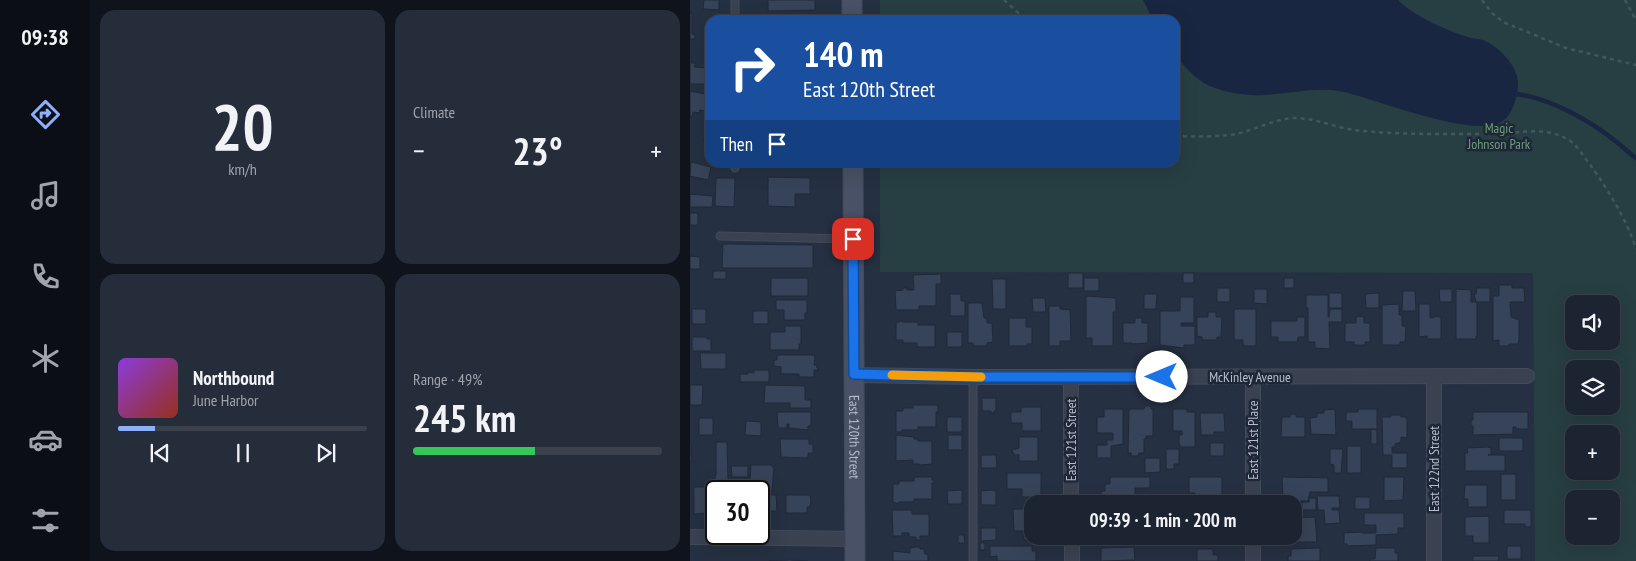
<!DOCTYPE html>
<html lang="en">
<head>
<meta charset="utf-8">
<style>
  body { margin:0; font-family:"PT Sans Narrow",sans-serif; background:#252c3a; color:#f1f3f6; height:100vh; display:flex; flex-direction:column; font-size:19px; white-space:nowrap }
  * { box-sizing:border-box; margin:0 }
  p { font-size:16px; color:#a0a4ac }
  .icon { flex:none; width:28px; height:28px; fill:none; stroke:currentColor; stroke-width:2; stroke-linecap:round; stroke-linejoin:round }
  .map { position:relative; flex:1; overflow:hidden }
  .sheet { display:flex; flex-direction:column; gap:10px; padding:10px; background:#0f141c; width:600px }
  .sheet>* { flex:none }
  .banner { position:absolute; left:15px; top:15px; width:475px; height:152px; border-radius:15px; box-shadow:0 5px 20px #0002,0 0 0 1px #3a414d; background:#1a4fa0; color:#fff; overflow:hidden }
  .fabs { position:absolute; left:875px; top:295px; display:grid; gap:10px }
  .fabs a { display:grid; place-items:center; width:55px; height:55px; border-radius:10px; background:#1c2432; box-shadow:0 5px 20px #0002,0 0 0 1px #3a414d; font-size:25px }
  .speed { position:absolute; left:15px; top:480px; display:flex; gap:10px; font-size:25px; font-weight:700; text-align:center }
  .speed>* { display:grid; place-content:center; width:65px; height:65px; border-radius:50%; background:#1c2432; box-shadow:0 5px 20px #0002,0 0 0 1px #3a414d; line-height:1 }
  .speed .limit { border:2px solid #111; border-radius:8px; background:#fff; color:#111 }
  .pin { position:absolute; display:grid; place-items:center; width:42px; height:42px; color:#fff; margin:-21px; border-radius:10px; box-shadow:0 2px 8px #0006 }
  .me { position:absolute; width:55px; margin:-28px; rotate:270deg; stroke-linejoin:round; filter:drop-shadow(0 0 4px #0008) }
  .turn { display:flex; align-items:center; gap:18px; height:105px; padding:0 15px; font-size:22px }
  .turn .icon { width:65px; height:65px; stroke-width:2.5 }
  .turn b { display:block; font-size:35px; line-height:42px }
  .then { display:flex; align-items:center; height:48px; padding:0 15px; background:#0003; gap:10px; font-size:19px }
  .big { font-size:38px; font-weight:800; line-height:1.1 }
  .sheet .card { flex:1; display:flex; flex-direction:column; justify-content:center; gap:8px; min-width:0; padding:0 18px; border-radius:15px; background:#252c3a }
  .sheet .dial { align-items:center; gap:0 }
  .dial b { font-size:65px; line-height:1 }
  .song { display:flex; align-items:center; gap:15px }
  .cover { width:60px; height:60px; border-radius:8px; background:linear-gradient(135deg,hsl(270 70% 55%),hsl(10 70% 35%)) }
  .played { height:5px; border-radius:2px; background:linear-gradient(90deg,#8db0fb 15%,#3a414d 15%) }
  .keys { display:flex; justify-content:space-around; direction:ltr }
  .heat { display:flex; justify-content:space-between; align-items:center; font-size:28px; direction:ltr }
  .charge { height:8px; border-radius:4px; background:linear-gradient(90deg,#34c759 49%,#3a414d 0) }
  .sheet .tiles { flex:1; display:grid; gap:10px; grid-template-columns:repeat(2,1fr) }
  .trip { position:absolute; left:334px; top:495px; width:278px; height:50px; border-radius:15px; background:#1c2432; box-shadow:0 5px 20px #0002,0 0 0 1px #3a414d; font-weight:800; line-height:50px; text-align:center }
  main { display:flex; flex:1; min-height:0 }
  .tab-bar { display:flex; flex-direction:column; width:90px; justify-content:space-around; align-items:center; background:#0b0e14; color:#a0a4ac }
  .tab-bar .icon { width:35px; height:35px }
  .tab-bar .current { color:#8db0fb }
  .tab-bar b { font-size:22px; color:#f1f3f6 }
  .map>svg:first-child { display:block }
  .green { fill:#273e43; fill-rule:evenodd }
  .water { fill:#182641 }
  .lines { fill:none; stroke-linecap:round; stroke-linejoin:round }
  .stream { stroke:#182641; stroke-width:4.5 }
  .building { fill:#374358; stroke:#202939 }
  .lane-casing { stroke:#434b5b; stroke-width:9 }
  .street-casing { stroke:#434b5b; stroke-width:16 }
  .secondary-casing { stroke:#434b5b; stroke-width:21 }
  .path { stroke:#41575b; stroke-width:2.5; stroke-dasharray:4 4; stroke-linecap:butt }
  .lane { stroke:#3a4252; stroke-width:7 }
  .street { stroke:#3a4252; stroke-width:14 }
  .secondary { stroke:#485165; stroke-width:19 }
  .route-casing { stroke:#114b97; stroke-width:12 }
  .route { stroke:#1a73e8; stroke-width:9 }
  .slow { stroke:#f59e0b; stroke-width:9 }
  .labels { text-anchor:middle; dominant-baseline:central; stroke-width:5; stroke-linejoin:round; paint-order:stroke }
  .park-label { font-size:14px; fill:#6d9d7b; stroke:#1e2737 }
  .street-label { font-size:14px; fill:#b7bdcc; stroke:#1e2737 }
</style>
</head>
<body>
<main>
<nav class="tab-bar">
<b>09:38</b>
<svg class="icon current" aria-label="directions" viewBox="0 0 24 24"><path d="M12 3l9 9-9 9-9-9zM9 14v-3h6M13 9l2 2-2 2"/></svg>
<svg class="icon" aria-label="music" viewBox="0 0 24 24"><path d="M9 18V5l10-2v13"/><circle cx="6" cy="18" r="3"/><circle cx="16" cy="16" r="3"/></svg>
<svg class="icon" aria-label="phone" viewBox="0 0 24 24"><path d="M5 4h4l2 5-3 2q2 4 5 5l2-3 5 2v4C11 20 4 13 5 4z"/></svg>
<svg class="icon" aria-label="climate" viewBox="0 0 24 24"><path d="M12 3v18M4 7l16 10M4 17L20 7"/></svg>
<svg class="icon" aria-label="car" viewBox="0 0 24 24"><path d="M5 17H2v-5l4-1 3-4h7l3 4 3 1v5h-3M9 17h6M6 11h13"/><circle cx="7" cy="17" r="2"/><circle cx="17" cy="17" r="2"/></svg>
<svg class="icon" aria-label="filters" viewBox="0 0 24 24"><path d="M4 7h16M4 17h16"/><circle cx="9" cy="7" r="2"/><circle cx="15" cy="17" r="2"/></svg>
</nav>
<section class="sheet">
<div class="tiles">
<div class="card dial"><b>20</b><p>km/h</p></div>
<div class="card"><p>Climate</p>
<div class="heat"><a>−</a><b class="big">23°</b><a>+</a></div>
</div>
<div class="card">
<div class="song"><i class="cover"></i><div><b>Northbound</b><p>June Harbor</p></div></div>
<div class="played"></div>
<div class="keys"><svg class="icon" aria-label="previous" viewBox="0 0 24 24"><path d="M18 5L8 12l10 7zM5 5v14"/></svg><svg class="icon" aria-label="pause" viewBox="0 0 24 24"><path d="M8 5v14M16 5v14"/></svg><svg class="icon" aria-label="next" viewBox="0 0 24 24"><path d="M6 5l10 7-10 7zM19 5v14"/></svg></div>
</div>
<div class="card"><p>Range · 49%</p><b class="big">245 km</b><div class="charge"></div></div>
</div>
</section>
<div class="map">
<svg width="946" height="561" viewBox="0 0 946 561">
  <rect width="100%" height="100%" fill="#253042"/>
  <!-- green -->
  <path class="green" d="M190,0H946V561H845L843,273L190,272V163L485,162V20H190ZM884,304H921V341H884ZM884,369H921V406H884ZM884,434H921V471H884ZM884,499H921V536H884Z"/>
  <!-- water -->
  <path class="water" d="M453,0H708C723,16 760,32 781,38C785,39 789,39 793,40C808,46 827,65 828,82C828,97 822,119 807,124C772,135 688,99 649,91C624,87 598,94 573,95C558,96 539,93 525,88C507,82 496,68 485,55V20H463Z"/>
  <g class="lines">
    <!-- stream -->
    <path class="stream" d="M826,94C860,98 901,121 928,143C934,148 939,153 946,158"/>
  </g>
  <!-- building -->
  <path class="building" d="M14,0H29V10L13,9Z
    M78,0H125V10L78,11Z
    M0,13H2V34H5V39H0Z
    M17,34H20V47H17Z
    M17,49H20V61H17Z
    M0,57H2L1,63H5L4,67L20,68V84H0Z
    M0,91L20,95L19,112L10,110L9,113L3,112L2,117L0,116Z
    M19,114L20,115V128H17Z
    M16,128L20,129V143L13,142Z
    M1,162L21,167L18,180L0,176Z
    M92,162H119V165H92Z
    M78,177L120,178V194H105V207L78,206Z
    M26,178H45L44,207L25,206Z
    M0,194L23,196L22,207H0Z
    M0,213H8V225H0Z
    M33,244L123,245V268H32Z
    M0,256L10,257V269H0Z
    M23,271H36V279H23Z
    M378,273H393V288H378Z
    M493,273H504V283H493Z
    M251,274V284H246V306H229V310H206L205,291L213,290V288H217V290H224L223,275Z
    M81,278H118V296H81Z
    M394,278H409V291H394Z
    M594,278H604V288H594Z
    M302,279H316V309H303Z
    M809,285H822V288H834L835,302H820L821,317L829,320V340L828,344H819V346H809V340L803,341V296H809Z
    M527,288H540V302H527Z
    M787,288H800V302H786L784,294H786Z
    M564,289H577V304L564,303Z
    M749,289H762V302H750Z
    M766,289L781,290V302H787V336H786V339H766Z
    M713,291H725L726,311H712Z
    M639,293H652V308H639Z
    M689,293V308H676L675,294Z
    M260,294H271V301H275V316H260Z
    M454,294H467L466,309H454Z
    M616,295H638V317H639L640,309H652V322H639L640,349L625,348V342H618V308H616Z
    M396,296L426,298V312H423V346H402V338H396Z
    M490,297H504V323H491V326H505V345H494V348L470,345V311H490Z
    M342,298H355L356,312H343Z
    M86,300H117V313H115V320H94V310H86Z
    M278,303H292L294,318H297V323H302L303,342L297,343V346H283V343H278Z
    M709,304V315H712V326H716L715,342H710V345H692V305Z
    M729,304H740V318L748,316V317H751V339H737V336L729,337Z
    M359,306H370V309L380,310L381,341H370V346H359Z
    M2,309H16V324H2Z
    M544,309H566V346H556L553,345V340H544Z
    M63,311H78V324H63Z
    M518,312H526V317H532L531,337H527V340H512V337L507,336V317H518Z
    M668,316L674,317V323H680V342H675V345H664V342H655V323H666V317H668Z
    M607,317H615V337H608L607,342H588V337H581V321H607Z
    M319,318H336V327H342V344H337V346H319Z
    M445,318H452V323H458V343L442,344V343H433V323H445Z
    M210,320H212V322H228V325H245V347H227V343H213V340H206V322H210Z
    M95,326H111V344H109V350H80V332H95Z
    M257,332H272V347H257Z
    M2,337H17V339H21V351H2Z
    M10,353H36V369H11Z
    M87,355H124L125,358L124,365H126L128,370H124V377H109V374H91V367L84,366V360H87Z
    M64,370H79V382H50V374H58V372L64,373Z
    M0,385H13L12,405H0Z
    M75,385L115,386V400H121V408H100V403H74Z
    M292,398H306V411H304V413H301V411H292Z
    M223,405H248V412H246V427H228V430H212V432H206V411H213V408H223Z
    M455,406H461V409H463V436H456V439H454V453H449L448,456H441V453H438L439,409H454Z
    M331,407H351V431H332V423H321V412H331Z
    M414,409H433V444L421,446V458H407V445H417V440H423V433H407V417H414Z
    M483,409H497V412H505V447H491L489,444V435H492V431H483Z
    M645,409L646,435L621,434L620,418L627,417V413H634V410Z
    M668,409H687V429H662V421H656V412H668Z
    M87,412H121V426H118V430L99,428V424H97V428H88Z
    M783,412H838V429H826V427H823V434L783,435V426H781V420H783Z
    M510,413H534L535,432H524V435H511Z
    M600,414H606V417H615V437H591L592,417H600Z
    M701,415H711V417H717V438L711,437V442L705,444V447H702V453H717V468H702V455H693L692,417H701Z
    M257,417H272V432H257Z
    M9,418H23V435H9Z
    M56,421L71,422V436L55,435Z
    M681,429L687,430V444H681Z
    M206,435L224,437V439H228V441H242V464L229,465V464H223V460L206,461Z
    M258,435H272V450H258Z
    M329,437H348V461H329V455H324L322,450L329,448Z
    M809,438H833V451H809Z
    M90,439H119V444H123V453H118V458L91,457Z
    M0,442H1L2,462H0Z
    M26,442H37L38,480L25,481V476L26,475Z
    M520,443H534V456H520Z
    M657,446H671V473H657Z
    M798,447L801,448V454L798,455H815V471H775V453H778L777,448Z
    M476,449H489V464H484V469H476Z
    M640,449H653L651,473H644V465L640,464Z
    M291,455H306L307,468H291Z
    M455,458H470V472L455,473Z
    M61,465H82V467H84L82,491H59V488H56L57,480H60Z
    M41,466H58V477H42Z
    M317,473H351V497H332V489H317Z
    M811,474H826V500H811Z
    M224,477H242V480H244V483H242V499H224V502H209V504L203,502V484H209V481H224Z
    M420,477H460V488H445V499H436V503H411V491H415V484H420Z
    M499,477H532V496H529V501H505V493H499Z
    M592,477L638,478V492H620L618,501H593Z
    M694,477H714L713,500L694,501Z
    M40,483H48V491H40Z
    M775,485H797V507H778V499H774Z
    M4,487H32V491H26V513L4,514Z
    M272,490V504H258L257,491Z
    M302,490L306,491V505H291V491Z
    M69,493H73V511H69Z
    M75,495H86L87,511H75Z
    M96,495H120L121,501L120,507H117V513H96Z
    M452,496H465V504H452Z
    M479,496L498,497V504H479Z
    M627,496H649L650,508H642V510H649L650,523L635,524L634,510H628Z
    M665,497H680V509H665Z
    M619,498H626V510H612V502H619Z
    M323,509H342V536H348V540H334V531H324Z
    M202,510H222V514H239V536H230V540H226V537H219V533H212V536H203Z
    M814,510H841V527H835V524H814Z
    M674,513H714V528H708V534L686,535V545L657,546V544H654V533L672,532V533H686V525H674Z
    M799,516V543H783V536H775V517Z
    M625,517L627,542H601V536H602V518Z
    M291,528H306V540L291,541Z
    M268,535H274L275,543H268Z
    M414,536H434V542H414Z
    M476,536H491V545H476Z
    M290,543H295V550H290Z
    M300,546H342V551H346V561H307V556L300,557Z
    M817,546H831V559H817Z
    M225,547H230V549H234L235,554H238V561H203V551L220,553V548Z
    M444,547L445,560L411,561V548Z
    M630,548V561H598V556H601V549Z
    M686,548H705V553H708V561H680V559H685Z
    M507,549H523V555H528V561H507Z
    M783,556H809L808,561H783Z
    M98,559H101V560L118,561H79L98,560Z"/>
  <g class="lines">
    <defs>
      <path id="lane" d="M45,20V0
        M45,168V162
        M30,236L163,239
        M283,561V377"/>
      <path id="street" d="M164,375L283,377L837,376
        M381,377V504
        M744,377V561
        M563,504V377
        M382,536V561
        M0,537L165,539
        M563,561V536"/>
      <g id="secondary">
        <path d="M162,0V20"/>
        <path id="s1" d="M163,162L165,561"/>
      </g>
    </defs>
    <!-- lane casing -->
    <use href="#lane" class="lane-casing"/>
    <!-- street casing -->
    <use href="#street" class="street-casing"/>
    <!-- secondary casing -->
    <use href="#secondary" class="secondary-casing"/>
    <!-- path -->
    <path class="path" d="M314,0L336,20
      M792,0L802,13L813,22L876,48L946,65
      M935,0L946,20
      M485,136C505,137 526,137 546,134C565,130 584,119 604,118C625,118 644,127 664,130C709,135 755,134 801,134C828,134 854,125 879,140C887,145 893,156 899,163C918,190 936,218 946,249"/>
    <!-- lane -->
    <use href="#lane" class="lane"/>
    <!-- street -->
    <use href="#street" class="street"/>
    <!-- secondary -->
    <use href="#secondary" class="secondary"/>
  </g>
  <g class="lines">
    <defs>
      <path id="route" d="M163,239L164,374L283,377H472"/>
    </defs>
    <!-- route casing -->
    <use href="#route" class="route-casing"/>
    <!-- route -->
    <use href="#route" class="route"/>
    <!-- slow -->
    <path class="slow" d="M202,375L291,377"/>
  </g>
  <g class="labels">
    <!-- park labels -->
    <g class="park-label">
      <text x="809" y="128">Magic<tspan x="809" dy="16">Johnson Park</tspan></text>
    </g>
    <!-- street labels -->
    <g class="street-label">
      <text x="560" y="377">McKinley Avenue</text>
      <text stroke="none"><textPath href="#s1" startOffset="275">East 120th Street</textPath></text>
      <text transform="translate(381 440) rotate(-90)">East 121st Street</text>
      <text transform="translate(563 440) rotate(-90)">East 121st Place</text>
      <text transform="translate(744 469) rotate(-90)">East 122nd Street</text>
    </g>
  </g>
</svg>
<div class="fabs">
<a><svg class="icon" aria-label="sound" viewBox="0 0 24 24"><path d="M4 9h4l5-4v14l-5-4H4zM17 9q2 3 0 6"/></svg></a>
<a><svg class="icon" aria-label="layers" viewBox="0 0 24 24"><path d="M12 4l9 5-9 5-9-5zM3 14l9 5 9-5"/></svg></a>
<a>+</a>
<a>−</a>
</div>
<div class="speed"><div class="limit">30</div></div>
<div class="pin" style="left:163px;top:239px;background:#d93025"><svg class="icon" aria-label="arrive" viewBox="0 0 24 24"><path d="M6 21V4h12l-3 4 3 4H6"/></svg></div>
<svg class="me" style="left:472px;top:377px" viewBox="-20 -20 40 40"><circle r="19" fill="#fff"/><path d="M0-13L10 11 0 6-10 11z" fill="#1a73e8"/></svg>
<div class="trip">09:39 · 1 min · 200 m</div>
<div class="banner">
<div class="turn"><svg class="icon" aria-label="right" viewBox="0 0 24 24"><path d="M7 20v-9h11M14 6l5 5-5 5"/></svg><div><b>140 m</b>East 120th Street</div></div>
<div class="then">Then<svg class="icon" aria-label="arrive" viewBox="0 0 24 24"><path d="M6 21V4h12l-3 4 3 4H6"/></svg></div>
</div>
</div>
</main>
</body>
</html>
